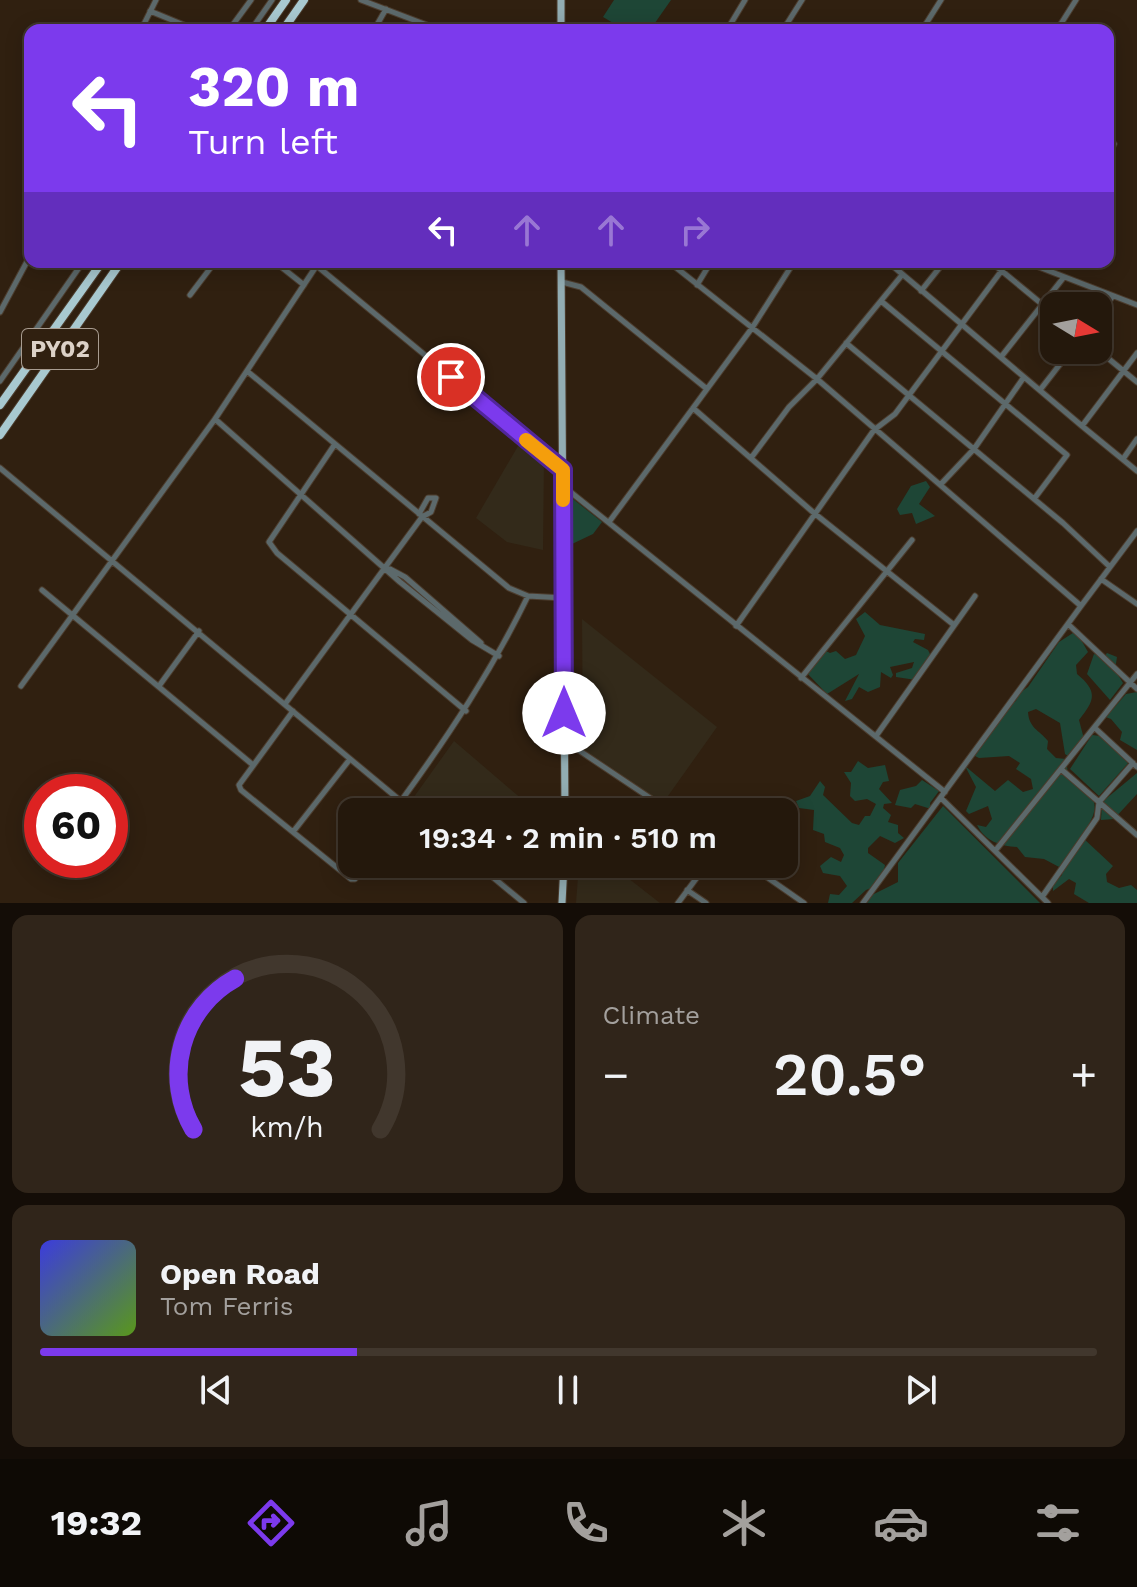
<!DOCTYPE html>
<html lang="en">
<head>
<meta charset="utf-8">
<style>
  body { margin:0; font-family:"Work Sans",sans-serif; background:#30251a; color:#f1f3f6; height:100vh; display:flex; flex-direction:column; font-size:30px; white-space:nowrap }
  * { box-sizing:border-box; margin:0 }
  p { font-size:26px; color:#a3a09d }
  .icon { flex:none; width:44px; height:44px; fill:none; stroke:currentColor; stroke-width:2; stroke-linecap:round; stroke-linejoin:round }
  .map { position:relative; height:903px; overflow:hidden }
  .panel { display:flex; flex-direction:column; gap:12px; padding:12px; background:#140d07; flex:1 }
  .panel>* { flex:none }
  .top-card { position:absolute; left:24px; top:24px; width:1090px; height:244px; border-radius:16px; box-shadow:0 4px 20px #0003,0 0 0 2px #41372d; background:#7c3aed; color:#fff; overflow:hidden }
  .needle { width:52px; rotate:100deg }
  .controls { position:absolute; left:1040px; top:292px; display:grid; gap:16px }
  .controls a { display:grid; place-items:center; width:72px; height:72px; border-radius:16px; background:#24180c; box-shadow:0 4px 20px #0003,0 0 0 2px #41372d; font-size:40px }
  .speed { position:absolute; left:24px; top:774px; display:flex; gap:16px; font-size:40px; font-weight:700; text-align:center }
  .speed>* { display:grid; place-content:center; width:104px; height:104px; border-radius:50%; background:#24180c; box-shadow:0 4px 20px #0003,0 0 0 2px #41372d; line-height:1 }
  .speed .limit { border:12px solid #d22; background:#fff; color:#111 }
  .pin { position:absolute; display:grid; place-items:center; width:68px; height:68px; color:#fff; margin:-34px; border:4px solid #fff; border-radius:50%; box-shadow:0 2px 8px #0007 }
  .me { position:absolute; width:88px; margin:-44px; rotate:0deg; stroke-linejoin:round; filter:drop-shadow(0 0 6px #0008) }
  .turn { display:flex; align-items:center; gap:28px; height:168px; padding:0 32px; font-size:36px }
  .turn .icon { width:104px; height:104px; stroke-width:2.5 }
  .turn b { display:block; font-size:56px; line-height:68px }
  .lanes { display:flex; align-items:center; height:76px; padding:0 32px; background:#0003; justify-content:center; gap:40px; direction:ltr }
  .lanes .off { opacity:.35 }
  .big { font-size:60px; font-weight:600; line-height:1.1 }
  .panel .card { flex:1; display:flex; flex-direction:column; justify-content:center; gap:12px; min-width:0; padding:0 28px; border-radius:16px; background:#30251a }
  .panel .dial { align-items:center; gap:0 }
  .dial svg { height:208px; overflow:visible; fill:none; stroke:#41372d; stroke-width:7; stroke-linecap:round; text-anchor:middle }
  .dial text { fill:#f1f3f6; stroke:none }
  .song { display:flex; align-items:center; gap:24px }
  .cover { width:96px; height:96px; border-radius:12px; background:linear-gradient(135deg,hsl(240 70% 55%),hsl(90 70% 35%)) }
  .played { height:8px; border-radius:4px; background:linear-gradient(90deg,#7c3aed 30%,#41372d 30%) }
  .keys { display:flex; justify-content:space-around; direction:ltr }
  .heat { display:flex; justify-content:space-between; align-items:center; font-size:44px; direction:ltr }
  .panel .tiles { flex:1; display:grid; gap:12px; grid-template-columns:1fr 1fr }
  .card:last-child { grid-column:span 2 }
  .trip { position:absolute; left:338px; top:798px; width:460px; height:80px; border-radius:16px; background:#24180c; box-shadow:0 4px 20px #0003,0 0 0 2px #41372d; font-weight:600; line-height:80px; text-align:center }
  .tab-bar { display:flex; height:128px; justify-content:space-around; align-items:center; background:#0e0a05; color:#a3a09d }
  .tab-bar .icon { width:56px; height:56px }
  .tab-bar .selected { color:#7c3aed }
  .tab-bar b { font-size:36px; color:#f1f3f6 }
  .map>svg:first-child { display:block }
  .industrial { fill:#332a1a }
  .green { fill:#1e4636 }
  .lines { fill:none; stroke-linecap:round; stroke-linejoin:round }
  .minor-casing { stroke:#4c3c2d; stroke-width:7 }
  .major-casing { stroke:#4c3c2d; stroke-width:9 }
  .highway-casing { stroke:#4c3c2d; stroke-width:10 }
  .minor { stroke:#5c696b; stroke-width:5 }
  .major { stroke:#92adb3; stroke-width:7 }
  .highway { stroke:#a8c9d0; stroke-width:8 }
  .route-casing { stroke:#51269a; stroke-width:20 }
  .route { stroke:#7c3aed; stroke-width:14 }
  .slow { stroke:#f59e0b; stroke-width:14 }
  .labels { text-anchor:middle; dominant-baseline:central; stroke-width:8; stroke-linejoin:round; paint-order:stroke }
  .shield { fill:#302010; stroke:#a89c90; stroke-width:2 }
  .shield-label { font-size:24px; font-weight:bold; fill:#dcd1c7 }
</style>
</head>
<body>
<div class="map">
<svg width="1137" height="903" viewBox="0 0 1137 903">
  <rect width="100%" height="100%" fill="#302010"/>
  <!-- industrial -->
  <path class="industrial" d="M521,441L544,459L543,550L507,542L476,518Z
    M582,619L717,727L663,803L583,749Z
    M454,741L537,812H424L411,801Z
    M579,864H610L660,903H576Z"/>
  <!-- green -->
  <path class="green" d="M614,0H671L650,30H625L603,17Z
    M926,481L930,487L919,504L935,516L916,524L912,513L900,515L897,509L911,486Z
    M573,499L602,522L593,534L572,544Z
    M865,612L880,625L925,634L924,640L915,639L913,642L928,650L932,658L916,680L896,677V673L912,668L914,662L890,667L893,675L891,678L881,672L880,687L868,692L859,687L852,699L845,701L859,674L827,694L807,673L811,661L824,650L830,653L836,651L845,659L856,655L865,636L856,619Z
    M1076,631L1088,652L1076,665L1077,674C1099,692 1094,701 1079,720L1084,739L1068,756L1065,754L1060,723L1036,709L1028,712C1029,728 1039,730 1048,741L1047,749L1056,758L1066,759L1068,774C1083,786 1103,797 1091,820C1088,827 1084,830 1083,838L1113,866L1106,874L1107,882L1119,888L1131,885L1137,890V903H1089L1074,894L1076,883L1069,879L1053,891V884L1062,875L1061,868L1044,859L1025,857L1017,847C1000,846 985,841 977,825L986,827L992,819L988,806L969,814L966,811L976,787L965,766L995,791L1008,780L1023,792L1033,789L1031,779L1016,769L1020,763L1009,756L979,758L975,756L976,747L1008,705L1016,701L1018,694L1028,687L1059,642Z
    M1107,653L1117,657L1115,670L1123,683L1110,700L1087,674L1094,654L1104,657Z
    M1137,692V750L1120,740L1122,732L1111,719L1100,715L1104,710H1112L1126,694Z
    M1092,735L1100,736L1130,761L1099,796L1070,769Z
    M858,761L868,768L885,765L889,781L883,782L879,789L892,803L884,804L883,808L891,815L888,822L898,825V833L904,838L895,843L880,836L868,848V853L885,865L881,884L866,890L852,903H828L830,894L839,895L847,886L840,876L823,873L820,866L831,857L841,862L844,855L840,848L825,842L824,834L813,830L814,810L799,808L796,801L810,796L820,781L825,787L823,795L852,823L859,825L865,816H870L876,804L867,799L855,801L850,796L851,783L844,772H851Z
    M1137,773V794L1114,819L1101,820L1102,802Z
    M922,780L939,791L930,803L931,809L915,804L911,808L895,805L900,790L916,786Z
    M943,806L1040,903H865L872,895L898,882V863Z"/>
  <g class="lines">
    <defs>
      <path id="minor" d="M361,0L440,30
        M150,11L196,30
        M141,30L156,0
        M229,30L251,0
        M251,30L272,0
        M374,30L386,9
        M727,30L745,0
        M783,30L802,0
        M922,30L941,0
        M1057,30L1076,0
        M1108,140L1114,144L1108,155
        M275,262L304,285
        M669,262L817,379L1081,606L863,903
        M888,262L1082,426L1137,353
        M991,262L1054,314
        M1026,262L1137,305
        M317,266L563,469
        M562,282L581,287L707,389
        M697,285L711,262
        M921,291L944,262
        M190,295L215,262
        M881,301L1067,455L1034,499
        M0,312L30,256
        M1098,316L1113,296
        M846,343L1063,523L1110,567
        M1098,350L1137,382
        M1001,357L1064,277
        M247,371L509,588L528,596L564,598
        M0,381L83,262
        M1040,390L1071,350
        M693,408L814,513L954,625
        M215,419L319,262
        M1082,426L1137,471
        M335,444L269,542L277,553L466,711
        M751,458L789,407L817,379L902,275
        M1123,459L1137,439
        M0,468L414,812
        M941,484L974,449L1024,377
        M563,486L945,792
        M609,522L752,328L794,262
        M390,569L405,577L481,643
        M1101,579L1137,604
        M42,590L253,765
        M1081,606L1137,531
        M1068,624L1137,689
        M736,626L874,430L895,414L1008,262
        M801,678L912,540
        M21,686L215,419L400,582L472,640L499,656
        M159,686L199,631
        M285,704L422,517L431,512L436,498H428L419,514
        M293,711L239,785L241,790L351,879H355L366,864
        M1095,728L1137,767
        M876,736L975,596
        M565,748L577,749L671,812
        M1062,770L1137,835
        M941,798L1048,903
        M401,801C449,735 492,670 528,596
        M293,832L350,759
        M995,851L1137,674
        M477,864L524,903
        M748,864L804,903
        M632,872L637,864
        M687,890L706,903
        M1042,897L1097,818L1099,802L1133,763
        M678,903L707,864"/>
      <path id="major" d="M561,30V0
        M561,262L565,812
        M562,903L564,864"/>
      <path id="highway" d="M265,30L286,0
        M283,30L304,0
        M0,405L102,262
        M0,435L121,262"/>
    </defs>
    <!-- minor casing -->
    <use href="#minor" class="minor-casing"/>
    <!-- major casing -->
    <use href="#major" class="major-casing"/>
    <!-- highway casing -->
    <use href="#highway" class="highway-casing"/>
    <!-- minor -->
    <use href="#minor" class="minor"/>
    <!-- major -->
    <use href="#major" class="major"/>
    <!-- highway -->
    <use href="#highway" class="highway"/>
  </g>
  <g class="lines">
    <defs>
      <path id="route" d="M451,377L563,470L564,713"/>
    </defs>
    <!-- route casing -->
    <use href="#route" class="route-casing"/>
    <!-- route -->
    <use href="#route" class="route"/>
    <!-- slow -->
    <path class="slow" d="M526,440L563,470V500"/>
  </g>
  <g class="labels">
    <!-- shield labels -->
    <rect class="shield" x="22" y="329" width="76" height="40" rx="6"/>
    <g class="shield-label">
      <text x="60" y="349">PY02</text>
    </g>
  </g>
</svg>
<div class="controls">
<a><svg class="needle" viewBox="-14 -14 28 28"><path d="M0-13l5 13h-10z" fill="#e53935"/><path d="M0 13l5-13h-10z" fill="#a3a09d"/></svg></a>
</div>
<div class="speed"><div class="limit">60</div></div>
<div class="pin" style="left:451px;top:377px;background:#d93025"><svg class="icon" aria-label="arrive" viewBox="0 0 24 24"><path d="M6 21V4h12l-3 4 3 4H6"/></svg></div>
<svg class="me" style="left:564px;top:713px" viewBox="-20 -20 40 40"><circle r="19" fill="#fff"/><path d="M0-13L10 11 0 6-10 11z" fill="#7c3aed"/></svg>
<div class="trip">19:34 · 2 min · 510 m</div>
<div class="top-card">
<div class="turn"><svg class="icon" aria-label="left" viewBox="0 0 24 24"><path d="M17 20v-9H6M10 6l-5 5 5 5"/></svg><div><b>320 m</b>Turn left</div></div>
<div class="lanes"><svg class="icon" aria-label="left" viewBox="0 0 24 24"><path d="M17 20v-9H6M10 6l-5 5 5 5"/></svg><svg class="icon off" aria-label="ahead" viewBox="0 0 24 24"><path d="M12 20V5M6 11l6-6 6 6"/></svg><svg class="icon off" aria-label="ahead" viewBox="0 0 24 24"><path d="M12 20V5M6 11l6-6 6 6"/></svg><svg class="icon off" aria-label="right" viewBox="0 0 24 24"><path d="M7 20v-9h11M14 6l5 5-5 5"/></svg></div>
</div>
</div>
<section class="panel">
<div class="tiles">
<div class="card dial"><svg viewBox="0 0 100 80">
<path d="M14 69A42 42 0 1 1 86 69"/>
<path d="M14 69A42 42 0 0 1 30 11" stroke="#7c3aed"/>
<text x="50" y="56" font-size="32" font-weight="700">53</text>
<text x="50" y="72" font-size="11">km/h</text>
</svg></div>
<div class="card"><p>Climate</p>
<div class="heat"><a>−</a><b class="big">20.5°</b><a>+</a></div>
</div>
<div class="card">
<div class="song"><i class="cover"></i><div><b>Open Road</b><p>Tom Ferris</p></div></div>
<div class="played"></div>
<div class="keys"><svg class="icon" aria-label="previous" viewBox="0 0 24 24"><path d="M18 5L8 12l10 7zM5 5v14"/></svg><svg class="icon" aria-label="pause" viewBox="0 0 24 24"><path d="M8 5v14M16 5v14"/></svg><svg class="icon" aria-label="next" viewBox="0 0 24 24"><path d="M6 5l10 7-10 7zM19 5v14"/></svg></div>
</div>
</div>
</section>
<nav class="tab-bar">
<b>19:32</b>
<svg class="icon selected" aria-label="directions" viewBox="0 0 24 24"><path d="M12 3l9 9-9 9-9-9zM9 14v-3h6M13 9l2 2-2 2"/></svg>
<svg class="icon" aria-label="music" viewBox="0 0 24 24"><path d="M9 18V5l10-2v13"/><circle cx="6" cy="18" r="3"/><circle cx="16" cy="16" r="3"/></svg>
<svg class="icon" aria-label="phone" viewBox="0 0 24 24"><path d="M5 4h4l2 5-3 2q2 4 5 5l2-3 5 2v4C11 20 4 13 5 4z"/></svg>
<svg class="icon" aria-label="climate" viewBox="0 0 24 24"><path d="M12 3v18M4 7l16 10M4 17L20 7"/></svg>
<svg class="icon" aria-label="car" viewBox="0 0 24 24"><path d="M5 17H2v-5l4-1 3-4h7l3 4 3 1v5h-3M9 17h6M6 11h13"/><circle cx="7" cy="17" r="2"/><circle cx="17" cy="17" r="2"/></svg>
<svg class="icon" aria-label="filters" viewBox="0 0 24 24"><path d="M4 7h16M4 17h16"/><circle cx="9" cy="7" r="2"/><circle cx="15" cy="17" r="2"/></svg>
</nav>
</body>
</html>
